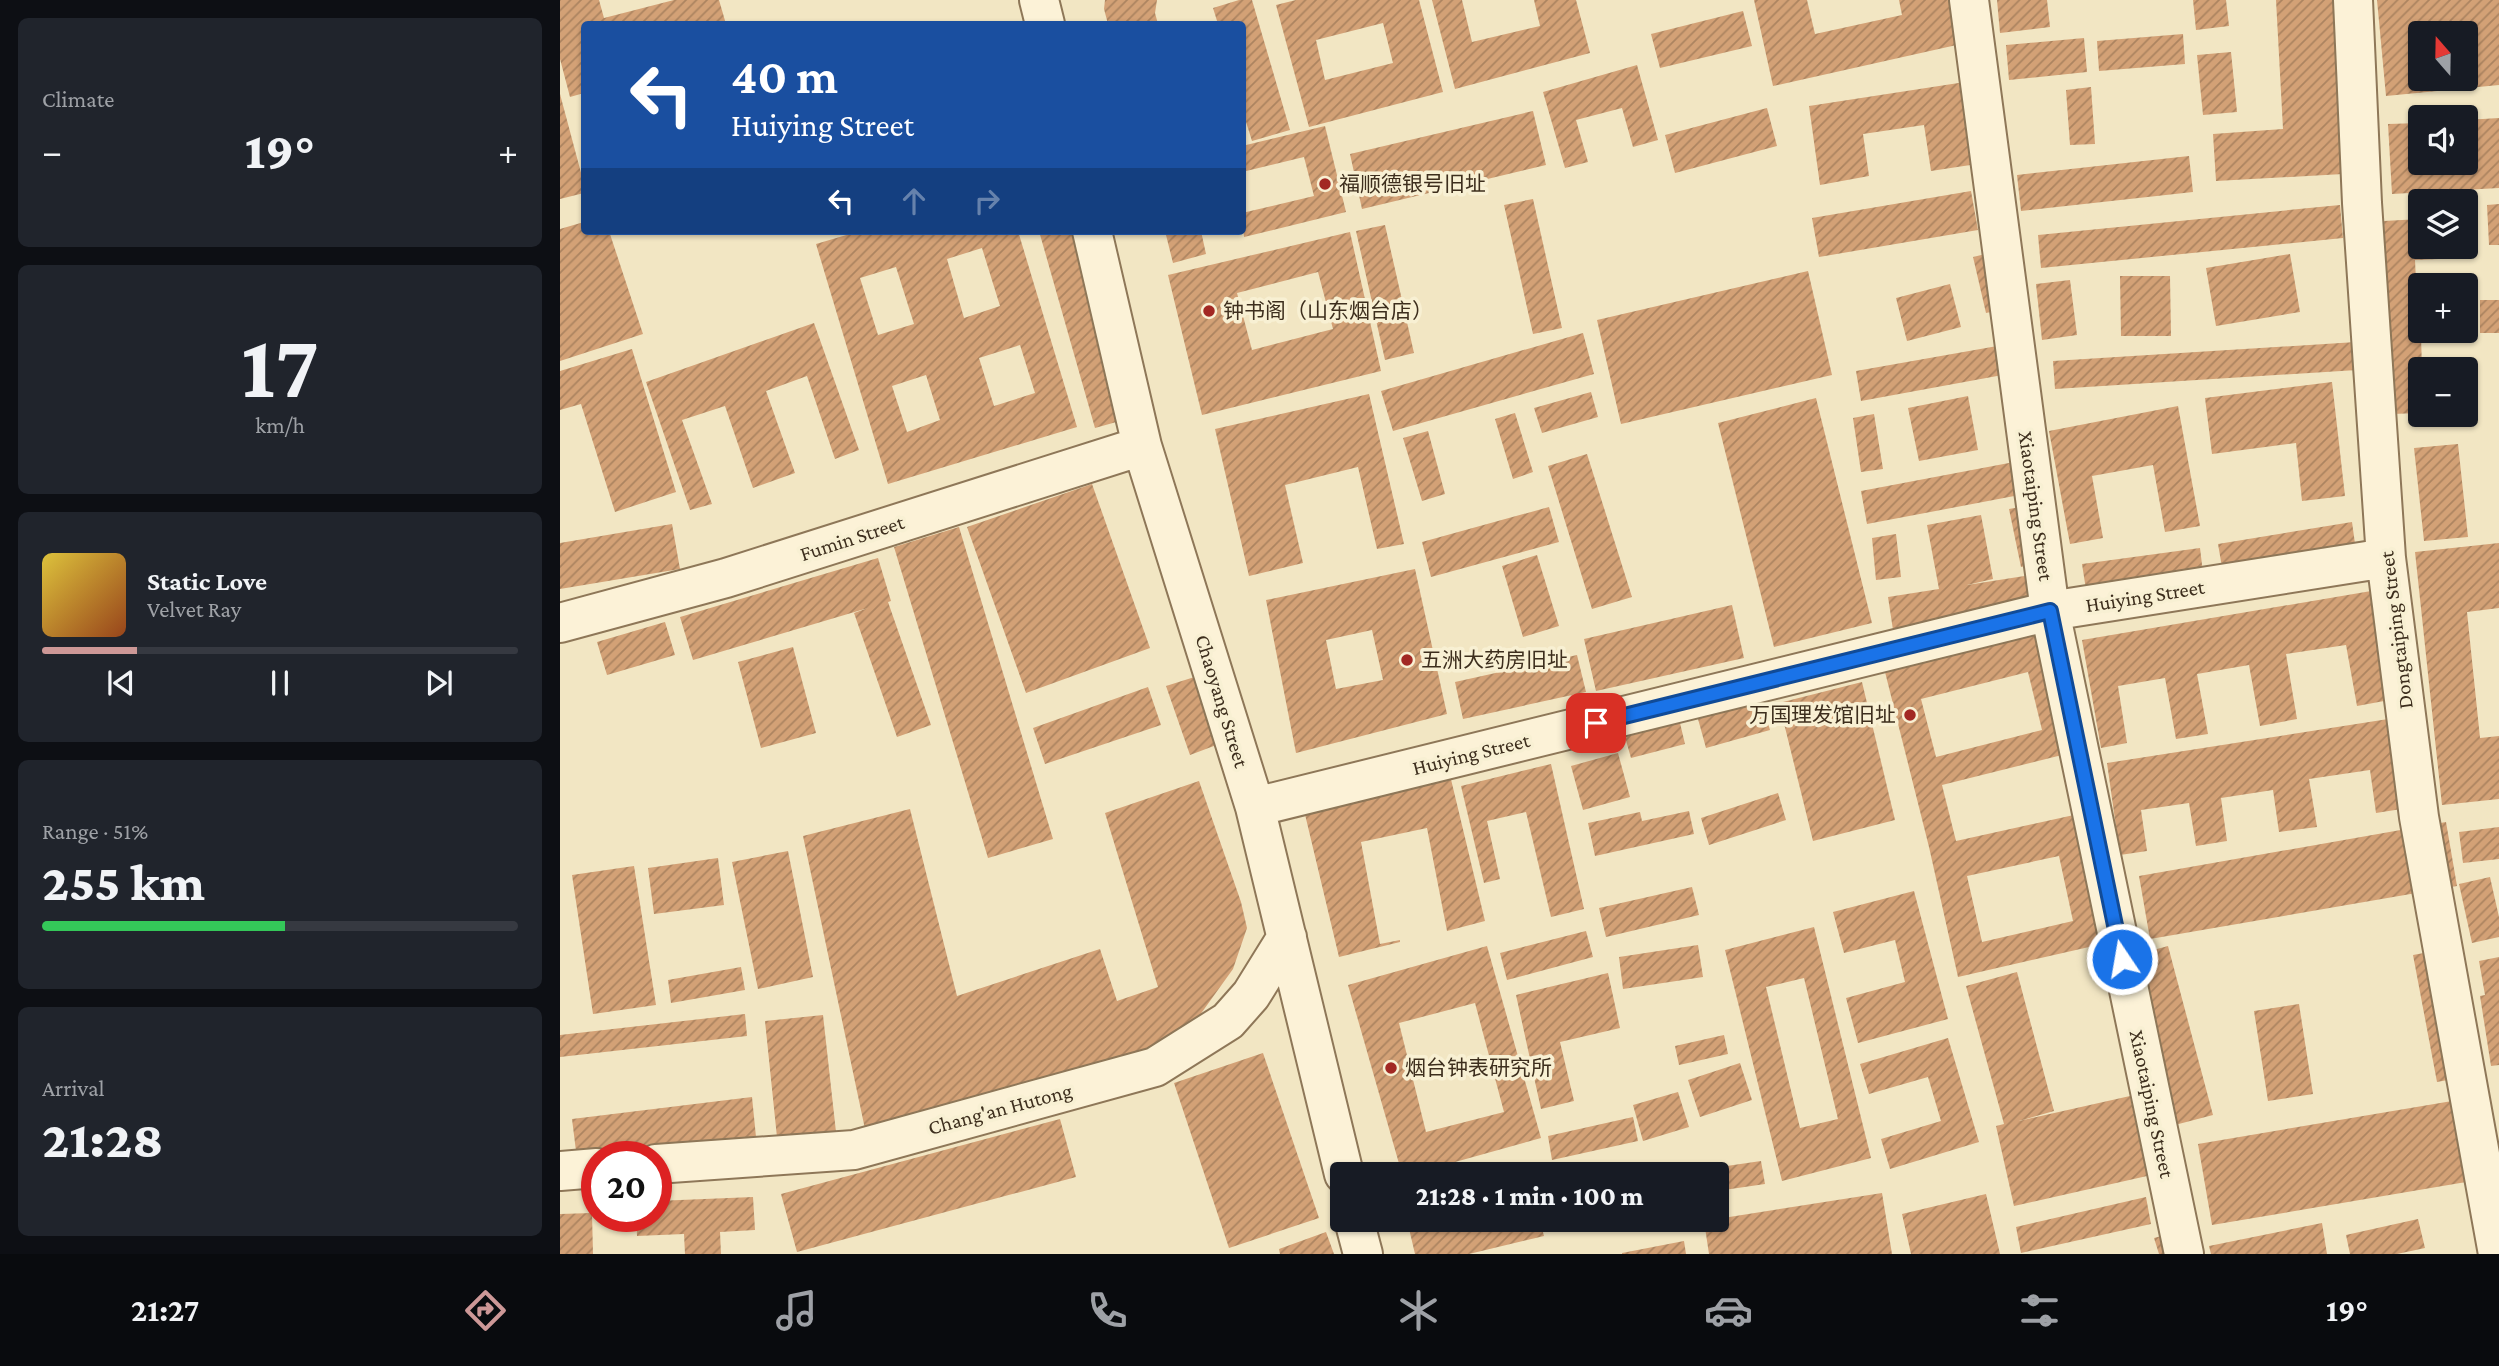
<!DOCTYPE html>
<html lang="en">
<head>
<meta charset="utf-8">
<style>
  body { margin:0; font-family:"Crimson Pro","Noto Sans SC",serif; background:#20242c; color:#f1f3f6; height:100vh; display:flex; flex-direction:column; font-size:26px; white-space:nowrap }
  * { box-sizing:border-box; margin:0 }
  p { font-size:23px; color:#9ea1a6 }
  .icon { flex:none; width:38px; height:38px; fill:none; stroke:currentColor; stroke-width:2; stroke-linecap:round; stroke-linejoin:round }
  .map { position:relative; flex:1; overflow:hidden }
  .panel { display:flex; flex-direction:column; gap:18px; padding:18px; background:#0d0f14; width:560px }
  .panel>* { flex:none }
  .top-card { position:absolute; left:21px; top:21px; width:665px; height:214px; border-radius:7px; box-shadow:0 2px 5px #0004; background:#1a4fa0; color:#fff; overflow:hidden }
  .needle { width:46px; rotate:340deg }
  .fabs { position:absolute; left:1848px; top:21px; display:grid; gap:14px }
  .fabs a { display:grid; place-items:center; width:70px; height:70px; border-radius:7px; background:#171b24; box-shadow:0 2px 5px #0004; font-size:35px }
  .speed { position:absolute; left:21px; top:1141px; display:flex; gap:14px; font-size:35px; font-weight:700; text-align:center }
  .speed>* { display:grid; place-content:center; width:91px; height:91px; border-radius:50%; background:#171b24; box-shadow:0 2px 5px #0004; line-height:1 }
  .speed .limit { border:10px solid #d22; background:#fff; color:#111 }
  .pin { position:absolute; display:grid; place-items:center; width:60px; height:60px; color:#fff; margin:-30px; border-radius:14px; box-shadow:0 4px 10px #0006 }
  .me { position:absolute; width:77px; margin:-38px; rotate:348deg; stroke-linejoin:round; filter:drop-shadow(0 0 5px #0008) }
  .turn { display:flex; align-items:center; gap:24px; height:147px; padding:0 35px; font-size:32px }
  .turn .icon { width:91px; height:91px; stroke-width:2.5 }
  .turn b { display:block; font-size:49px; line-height:60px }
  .lanes { display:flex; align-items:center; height:66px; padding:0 35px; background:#0003; justify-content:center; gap:35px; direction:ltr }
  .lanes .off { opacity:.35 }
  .big { font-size:52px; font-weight:800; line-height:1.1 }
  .panel .tile { flex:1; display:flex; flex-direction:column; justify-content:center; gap:10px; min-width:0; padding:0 24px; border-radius:10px; background:#20242c }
  .panel .dial { align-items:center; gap:0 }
  .dial b { font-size:91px; line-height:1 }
  .song { display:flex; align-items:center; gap:21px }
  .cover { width:84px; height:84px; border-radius:10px; background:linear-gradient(135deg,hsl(50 70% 55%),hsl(20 70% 35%)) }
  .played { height:7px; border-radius:4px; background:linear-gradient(90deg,#cd9897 20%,#363941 20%) }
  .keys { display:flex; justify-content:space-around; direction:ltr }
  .heat { display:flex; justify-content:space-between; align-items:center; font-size:38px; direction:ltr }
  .charge { height:10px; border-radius:5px; background:linear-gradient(90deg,#34c759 51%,#363941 0) }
  .trip { position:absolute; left:770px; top:1162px; width:399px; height:70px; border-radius:7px; background:#171b24; box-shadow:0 2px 5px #0004; font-weight:800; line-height:70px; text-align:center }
  .dock { display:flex; height:112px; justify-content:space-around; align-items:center; background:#090b0e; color:#9ea1a6 }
  .dock .icon { width:49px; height:49px }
  .dock .on { color:#cd9897 }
  .dock b { font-size:32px; color:#f1f3f6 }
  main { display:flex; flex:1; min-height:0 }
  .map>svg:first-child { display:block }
  .building { fill:url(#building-hatch); fill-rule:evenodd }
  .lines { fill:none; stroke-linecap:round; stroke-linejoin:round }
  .minor-casing { stroke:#8e7758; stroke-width:42 }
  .minor { stroke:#fcf2d7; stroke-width:38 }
  .route-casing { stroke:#114b97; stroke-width:18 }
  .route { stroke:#1a73e8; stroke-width:12 }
  .poi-dot { fill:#a22823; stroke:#f8f0d3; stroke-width:2.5 }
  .labels { text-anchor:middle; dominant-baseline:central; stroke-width:7; stroke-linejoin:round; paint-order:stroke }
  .poi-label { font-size:21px; fill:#3d2e1d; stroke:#f8f0d3; text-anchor:start }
  .street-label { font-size:21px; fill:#3d2e1d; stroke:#f8f0d3 }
</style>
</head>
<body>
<main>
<section class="panel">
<div class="tile"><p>Climate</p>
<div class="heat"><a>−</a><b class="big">19°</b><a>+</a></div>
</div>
<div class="tile dial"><b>17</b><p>km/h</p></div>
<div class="tile">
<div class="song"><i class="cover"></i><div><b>Static Love</b><p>Velvet Ray</p></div></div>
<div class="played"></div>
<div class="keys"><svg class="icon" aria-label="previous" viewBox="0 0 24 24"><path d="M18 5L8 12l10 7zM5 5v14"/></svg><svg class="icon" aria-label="pause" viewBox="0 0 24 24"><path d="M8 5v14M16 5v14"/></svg><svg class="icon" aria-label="next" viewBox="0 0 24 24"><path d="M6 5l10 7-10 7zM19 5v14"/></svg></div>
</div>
<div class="tile"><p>Range · 51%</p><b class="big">255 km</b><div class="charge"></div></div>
<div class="tile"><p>Arrival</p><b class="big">21:28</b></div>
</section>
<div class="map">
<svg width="1939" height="1254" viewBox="0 0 1939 1254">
  <defs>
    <pattern id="building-hatch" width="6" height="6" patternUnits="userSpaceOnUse" patternTransform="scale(1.75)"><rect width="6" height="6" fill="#d3a176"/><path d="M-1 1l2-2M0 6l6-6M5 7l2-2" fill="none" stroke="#ac8460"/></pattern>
  </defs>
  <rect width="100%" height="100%" fill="#f2e6c3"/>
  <!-- building -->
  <path class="building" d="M0,0H39L44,18L114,0H159L166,24H24V93L10,97L0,59Z
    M545,0H597L595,13L598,24H548L544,9Z
    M679,0H692L730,130L692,141L682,109V24H658L653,8Z
    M736,0H859L883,92L749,127L716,5ZM823,23L833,63L765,80L756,40Z
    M872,0H902L912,42L980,26L974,0H1016L1030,53L895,89Z
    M1194,0H1247L1255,34L1342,15L1339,0H1391L1401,44L1213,86Z
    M1437,0H1487L1490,27L1440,33Z
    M1633,0H1666L1669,26L1636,30Z
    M1716,0H1774L1783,174L1656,181L1653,134L1723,129Z
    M1817,0H1939V85L1826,96ZM1860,33H1906V79H1860Z
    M1183,11L1192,46L1100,68L1091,34Z
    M1623,34L1625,64L1539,71L1537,41Z
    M1524,38L1527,72L1449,80L1446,45Z
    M1671,52L1677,112L1643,115L1637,55Z
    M1077,65L1098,140L1073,147L1062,108L1016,120L1028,162L1005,168L983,92Z
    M1405,82L1417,164L1371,171L1364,125L1303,134L1309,176L1260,185L1249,106Z
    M1531,87L1535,144L1510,145L1506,90Z
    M0,94L24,184V193L0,199Z
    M1207,108L1217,146L1115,173L1105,135Z
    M973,111L986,165L802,209L790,154Z
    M1939,118V188L1832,194L1828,124L1860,123V163H1906V120Z
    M765,126L786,212L684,237L682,213L754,196L744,157L682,172V146Z
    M1629,156L1633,192L1461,211L1457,175Z
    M1411,191L1418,230L1259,257L1252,218Z
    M973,199L1002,328L973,334L944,205Z
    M1939,204V245H1929L1927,205Z
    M1780,205L1783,238L1481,268L1478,235Z
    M1860,219V247H1902V258L1855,260L1857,302H1860L1862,369H1860V413L1832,414L1824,221Z
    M24,222V231H49L83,334L0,361V229Z
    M825,225L854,353L825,360L796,231Z
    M300,231H458L517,427L328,484L256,244ZM422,248L440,306L404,318L387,259ZM336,267L354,324L318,335L300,278ZM460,345L475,393L434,406L419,358ZM366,375L380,420L347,432L332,386Z
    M479,231H521L574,417L535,428Z
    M605,231H641L646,254L613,263Z
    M790,232L821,371L642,415L608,275ZM758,272L773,329L692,350L677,293Z
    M1442,250L1454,307L1426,313L1413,257Z
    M1730,254L1740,312L1656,326L1646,268Z
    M1248,271L1272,375L1061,424L1037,320Z
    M1560,276H1610L1611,336H1561Z
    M1510,280L1517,335L1482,340L1476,284Z
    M1390,284L1401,327L1347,341L1336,298Z
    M1920,300H1939V333H1920Z
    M254,323L299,450L275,459L247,376L206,391L235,473L193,488L165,406L122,420L152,504L130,510L86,382Z
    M1023,333L1034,374L833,431L821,391Z
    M1796,342L1797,370L1495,389L1493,361Z
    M1443,345L1448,374L1301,401L1296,371Z
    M72,349L116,492L55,512L21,404L0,410V371Z
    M1772,382L1785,496L1742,501L1736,443L1652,454L1645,398Z
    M1031,392L1038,417L982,433L974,408Z
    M809,394L844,544L817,549L798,467L725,485L743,563L689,576L655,429Z
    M1408,396L1418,450L1359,461L1348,408Z
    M1256,398L1312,623L1214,647L1158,423Z
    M1618,406L1640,526L1605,532L1593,465L1532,476L1543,538L1510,544L1489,431Z
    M955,413L973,472L953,479L935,419Z
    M1314,414L1323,469L1301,472L1293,418Z
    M868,431L885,494L862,501L843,438Z
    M1898,444L1908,537L1864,541L1854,448Z
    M1027,454L1072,597L1032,609L988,466Z
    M1475,458L1481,491L1307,524L1301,491Z
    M532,484L590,648L466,693L407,527Z
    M1482,503L1494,560L1461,567L1449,509Z
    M989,507L999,542L871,577L862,542Z
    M1421,515L1433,579L1407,585L1496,571L1501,603L1333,630L1328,597L1379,589L1367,525Z
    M1792,522L1796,551L1663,573L1658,544Z
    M112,524L120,569L0,589V543Z
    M399,527L493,839L428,858L334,547Z
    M1336,534L1341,577L1316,580L1312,538Z
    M1939,543V608L1907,612L1920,738L1939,736V799L1882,805L1855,552Z
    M1640,548L1644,581L1527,596L1522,564Z
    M977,555L999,626L963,637L942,566Z
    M318,558L331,601L328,602L371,725L337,737L294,613L308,608L133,660L120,617Z
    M855,569L887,714L736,753L706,600ZM812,630L823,680L776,689L766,640Z
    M1817,590L1835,699L1797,706L1786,645L1726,654L1737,719L1700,726L1689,665L1637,674L1648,734L1616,739L1605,678L1558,686L1567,743L1541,748L1522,640Z
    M1172,605L1184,658L1036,691L1024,639Z
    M105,622L115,655L47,675L37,642Z
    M1479,632L1510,753L1382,785L1396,841L1523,813L1551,942L1398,977L1369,847L1325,672ZM1468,672L1482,730L1376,757L1361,699ZM1499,856L1513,921L1422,942L1407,876Z
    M233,647L256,733L201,748L178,662Z
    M1017,655L1026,692L903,719L895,682Z
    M644,674L667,741L630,755L606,686Z
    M1302,682L1335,820L1253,841L1219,703Z
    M588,687L601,725L485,764L473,728Z
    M1201,701L1210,730L1146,748L1138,719Z
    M1841,717L1854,807L1816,813L1810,770L1749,779L1757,827L1719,832L1713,790L1661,798L1667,841L1636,846L1629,803L1581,810L1587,851L1560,855L1547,763Z
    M1120,723L1125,744L1071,758L1065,737Z
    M1058,753L1070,797L1023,810L1011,766Z
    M991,764L1024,909L991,917L966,812L927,821L940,879L924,883L901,786Z
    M889,771L925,921L887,931L867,828L801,842L820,944L840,940V942L779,957L743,806Z
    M639,781L681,902L687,928L673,969L627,1033L586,1064L305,1129L243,836L350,809L397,996L540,949L557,1001L598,987L545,813Z
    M1218,793L1226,820L1149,845L1141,818Z
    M1129,811L1134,834L1035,856L1028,823L1080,812L1082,821Z
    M1886,822L1897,886L1590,939L1579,876Z
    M1939,827V859L1903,863L1899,832Z
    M228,851L253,977L198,989L172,862Z
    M158,858L164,905L94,914L88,868Z
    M74,866L96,1005L33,1014L12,875Z
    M1930,877L1939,917V937L1912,943L1899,884Z
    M1132,887L1139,915L1046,937L1039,908Z
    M1354,891L1388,1019L1298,1043L1286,998L1345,982L1335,940L1284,953L1273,912Z
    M1254,927L1311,1158L1222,1181L1165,950ZM1244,978L1278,1119L1240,1128L1206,987Z
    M1026,931L1033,957L947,980L940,953Z
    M1138,945L1143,977L1063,989L1059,957Z
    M927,946L981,1138L852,1174H842L788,985ZM915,1003L944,1112L866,1132L839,1023Z
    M1608,946L1653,1115L1592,1131L1546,963Z
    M1880,950L1903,1077L1877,1082L1853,955Z
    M1939,957V1065L1931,1066L1920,996L1925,995L1919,961Z
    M181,967L185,990L111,1003L108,980Z
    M1457,972L1494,1111L1459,1121L1570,1096L1587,1176L1454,1206L1436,1126L1444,1124L1406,986Z
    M1048,973L1060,1028L1000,1042L1014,1101L981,1109L956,995Z
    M1739,1004L1753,1094L1708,1101L1694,1011Z
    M185,1014L187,1036L0,1057V1035Z
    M263,1015L277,1141L218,1147L205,1021Z
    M1164,1035L1168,1054L1119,1065L1115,1046Z
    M1388,1038L1419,1142L1330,1169L1321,1139L1381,1121L1368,1077L1309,1094L1300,1064Z
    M703,1053L759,1218L669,1248L614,1083Z
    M1180,1063L1192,1100L1140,1117L1128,1080Z
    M1118,1092L1129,1127L1083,1141L1073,1105Z
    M192,1097L196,1137L17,1159L12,1119Z
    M1898,1100L1912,1181L1652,1225L1638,1144Z
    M1073,1117L1078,1141L992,1160L988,1136Z
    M500,1119L516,1177L237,1252L221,1194Z
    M1201,1161L1205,1184L1157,1191V1174H1147L1146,1169Z
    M968,1165L970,1174H934V1173Z
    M1322,1193L1332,1254H1149L1144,1221Z
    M1426,1194L1440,1254H1351L1342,1214Z
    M193,1197L195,1230L160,1232L161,1254H125L124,1234L77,1236L76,1216H96V1201Z
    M1586,1197L1591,1224L1461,1253L1456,1227Z
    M32,1213L33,1254H0V1214Z
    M1858,1219L1865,1248L1837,1254H1790L1786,1235Z
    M847,1220H980L984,1236L909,1254H855Z
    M1762,1223L1767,1254H1651L1649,1246Z
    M766,1232L774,1254H720L719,1249Z
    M1616,1232L1622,1254H1599L1594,1238Z
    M1124,1241L1126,1254H1062V1253Z"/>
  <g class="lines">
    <defs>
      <path id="minor" d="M479,0L485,24
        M1409,0L1490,611L1624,1254
        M1793,0L1802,203L1826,558L1859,817L1938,1254
        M532,231L582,446L695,807L784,1174
        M0,623L166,578L582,446
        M695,807L1490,611L1826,558
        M96,1164L294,1150L595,1067L668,1021L691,995L727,937
        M0,1171L37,1168
        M794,1220L803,1254"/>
    </defs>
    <!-- minor casing -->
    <use href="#minor" class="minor-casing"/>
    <!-- minor -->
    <use href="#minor" class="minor"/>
  </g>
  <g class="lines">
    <defs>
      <path id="route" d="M1036,723L1490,611L1562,959"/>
    </defs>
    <!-- route casing -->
    <use href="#route" class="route-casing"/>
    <!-- route -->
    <use href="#route" class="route"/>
  </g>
  <!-- markers -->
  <g class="poi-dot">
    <circle cx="765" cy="184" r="7"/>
    <circle cx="649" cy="311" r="7"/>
    <circle cx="847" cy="660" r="7"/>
    <circle cx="1350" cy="715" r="7"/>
    <circle cx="831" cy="1068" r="7"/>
  </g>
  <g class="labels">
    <!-- poi labels -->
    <g class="poi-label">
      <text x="779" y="184">福顺德银号旧址</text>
      <text x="663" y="311">钟书阁（山东烟台店）</text>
      <text x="861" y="660">五洲大药房旧址</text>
      <text x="1336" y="715" text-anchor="end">万国理发馆旧址</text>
      <text x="845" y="1068">烟台钟表研究所</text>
    </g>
    <!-- street labels -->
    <g class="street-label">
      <text transform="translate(1476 506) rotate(82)">Xiaotaiping Street</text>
      <text transform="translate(292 538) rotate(-18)">Fumin Street</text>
      <text transform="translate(1585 596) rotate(-9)">Huiying Street</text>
      <text transform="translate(1836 630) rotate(-97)">Dongtaiping Street</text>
      <text transform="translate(662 701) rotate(73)">Chaoyang Street</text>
      <text transform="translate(911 754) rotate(-14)">Huiying Street</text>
      <text transform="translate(1592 1104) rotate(78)">Xiaotaiping Street</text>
      <text transform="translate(440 1109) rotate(-15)">Chang'an Hutong</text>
    </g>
  </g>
</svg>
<div class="fabs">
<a><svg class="needle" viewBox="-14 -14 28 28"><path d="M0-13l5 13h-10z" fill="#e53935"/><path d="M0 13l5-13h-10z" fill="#9ea1a6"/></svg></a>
<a><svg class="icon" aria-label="sound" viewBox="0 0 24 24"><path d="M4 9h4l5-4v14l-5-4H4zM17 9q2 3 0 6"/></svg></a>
<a><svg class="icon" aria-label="layers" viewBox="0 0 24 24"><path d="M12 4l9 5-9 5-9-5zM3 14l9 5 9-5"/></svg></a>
<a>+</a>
<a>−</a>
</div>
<div class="speed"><div class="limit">20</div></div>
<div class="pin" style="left:1036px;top:723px;background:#d93025"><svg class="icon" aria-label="arrive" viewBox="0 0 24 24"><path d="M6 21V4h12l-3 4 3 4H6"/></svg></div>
<svg class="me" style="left:1562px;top:959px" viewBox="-20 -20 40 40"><circle r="17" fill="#1a73e8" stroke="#fff" stroke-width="3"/><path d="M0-11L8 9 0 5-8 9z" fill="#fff"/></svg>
<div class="trip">21:28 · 1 min · 100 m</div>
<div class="top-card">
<div class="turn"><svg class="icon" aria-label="left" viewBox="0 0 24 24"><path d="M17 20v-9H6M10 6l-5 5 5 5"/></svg><div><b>40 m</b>Huiying Street</div></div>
<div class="lanes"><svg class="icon" aria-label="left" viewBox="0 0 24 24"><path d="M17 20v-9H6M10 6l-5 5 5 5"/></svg><svg class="icon off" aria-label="ahead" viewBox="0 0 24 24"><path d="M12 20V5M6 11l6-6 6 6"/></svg><svg class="icon off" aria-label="right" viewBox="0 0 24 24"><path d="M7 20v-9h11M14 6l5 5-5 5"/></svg></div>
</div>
</div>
</main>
<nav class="dock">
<b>21:27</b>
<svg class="icon on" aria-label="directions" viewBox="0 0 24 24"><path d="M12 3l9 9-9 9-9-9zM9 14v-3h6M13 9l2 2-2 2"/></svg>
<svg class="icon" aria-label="music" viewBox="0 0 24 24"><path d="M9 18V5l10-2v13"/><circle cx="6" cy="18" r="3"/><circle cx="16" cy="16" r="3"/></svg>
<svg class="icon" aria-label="phone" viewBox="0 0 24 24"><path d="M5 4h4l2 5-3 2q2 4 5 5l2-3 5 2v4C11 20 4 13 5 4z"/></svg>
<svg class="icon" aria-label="climate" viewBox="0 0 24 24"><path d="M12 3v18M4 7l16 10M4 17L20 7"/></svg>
<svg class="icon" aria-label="car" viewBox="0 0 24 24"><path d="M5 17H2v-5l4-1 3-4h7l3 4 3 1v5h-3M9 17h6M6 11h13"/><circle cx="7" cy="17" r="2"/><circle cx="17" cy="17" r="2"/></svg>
<svg class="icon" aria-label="filters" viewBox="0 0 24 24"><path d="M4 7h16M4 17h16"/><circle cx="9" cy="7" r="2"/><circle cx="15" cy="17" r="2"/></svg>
<b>19°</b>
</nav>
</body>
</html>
